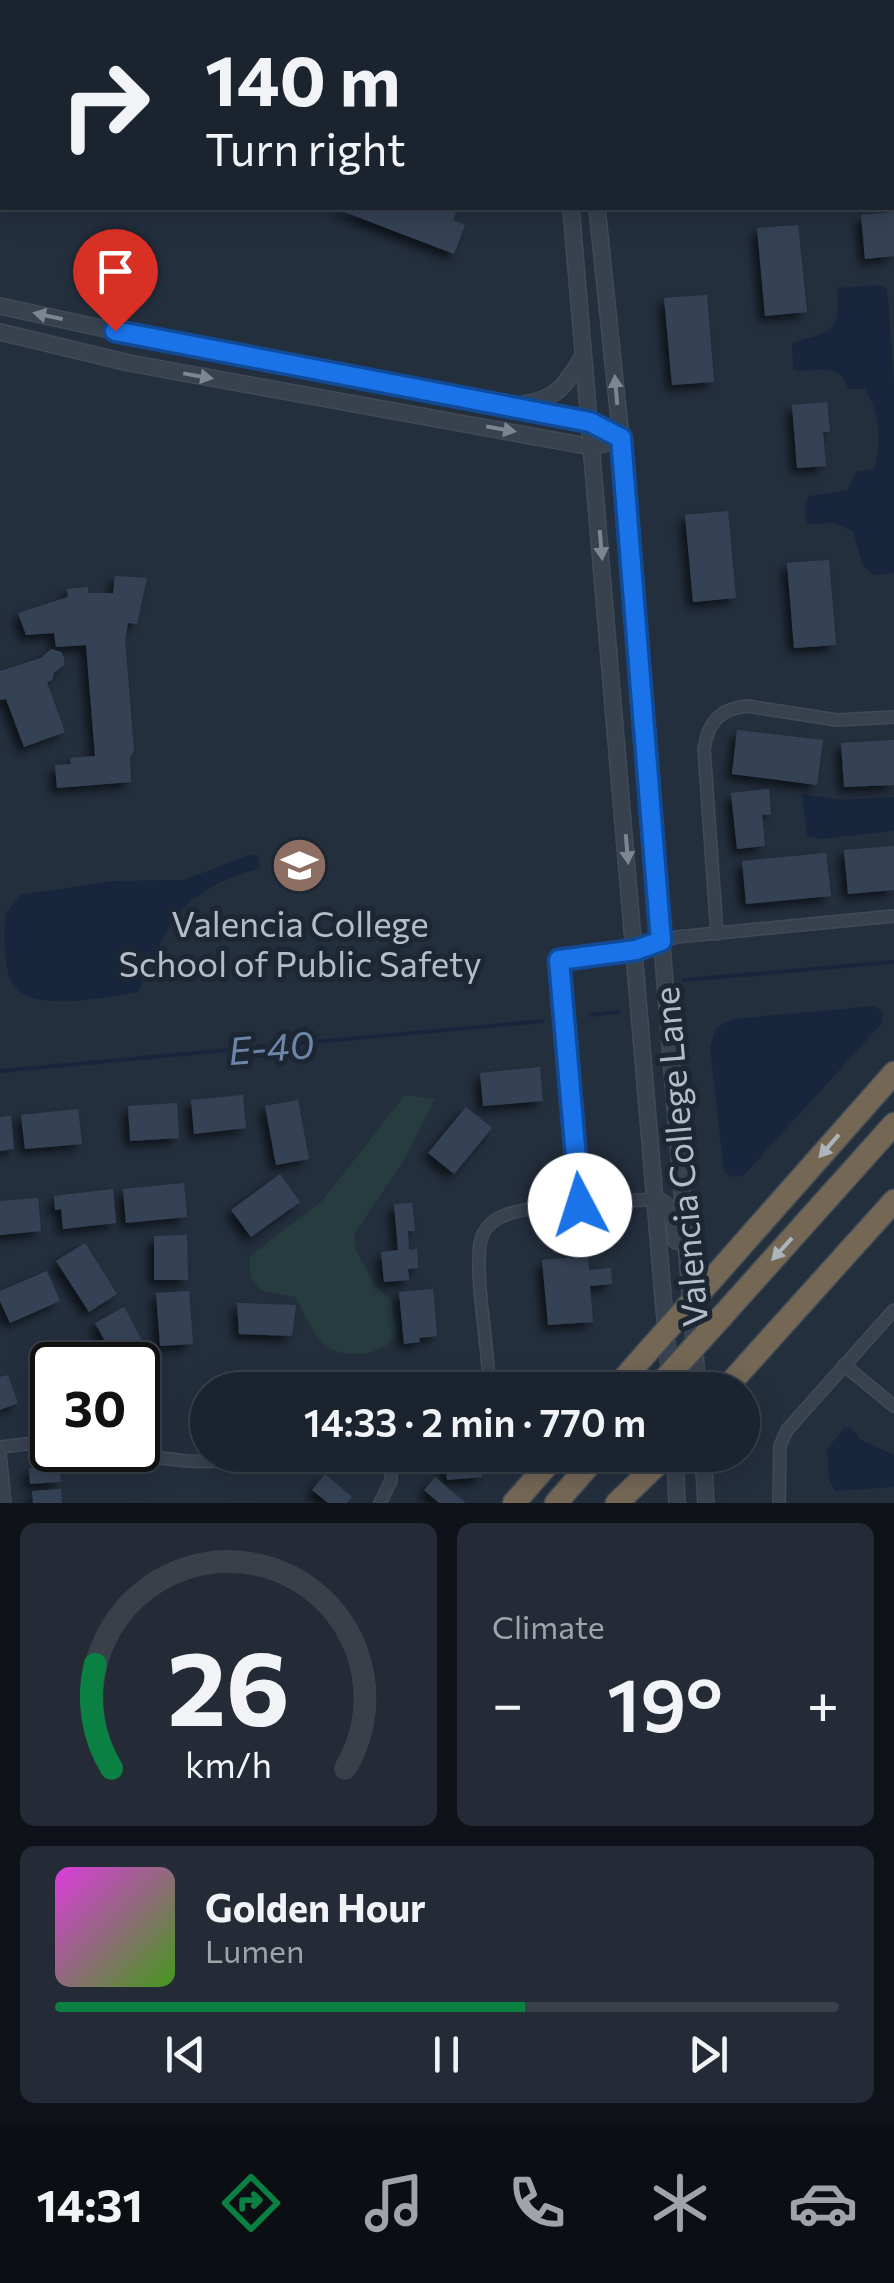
<!DOCTYPE html>
<html lang="en">
<head>
<meta charset="utf-8">
<style>
  body { margin:0; font-family:Commissioner,sans-serif; background:#242b36; color:#f1f3f6; height:100vh; display:flex; flex-direction:column; font-size:38px; white-space:nowrap }
  * { box-sizing:border-box; margin:0 }
  p { font-size:32px; color:#a0a4aa }
  .icon { flex:none; width:55px; height:55px; fill:none; stroke:currentColor; stroke-width:2; stroke-linecap:round; stroke-linejoin:round }
  .map { position:relative; height:1503px; overflow:hidden }
  .drawer { display:flex; flex-direction:column; gap:20px; padding:20px; background:#0f1319; flex:1 }
  .drawer>* { flex:none }
  .banner { position:absolute; left:0px; top:0px; width:895px; height:210px; box-shadow:0 5px 25px #0003,0 0 0 2px #39404a; background:#1b232e; color:#f1f3f6; overflow:hidden }
  .speed { position:absolute; left:30px; top:1342px; display:flex; gap:20px; font-size:50px; font-weight:700; text-align:center }
  .speed>* { display:grid; place-content:center; width:130px; height:130px; border-radius:50%; background:#1b232e; box-shadow:0 5px 25px #0003,0 0 0 2px #39404a; line-height:1 }
  .speed .limit { border:5px solid #111; border-radius:15px; background:#fff; color:#111 }
  .pin { position:absolute; display:grid; place-items:center; width:85px; height:85px; color:#fff; margin:-102px -42px; border-radius:50% 50% 50% 0; rotate:-45deg; box-shadow:0 0 10px #0007 }
  .pin .icon { rotate:45deg }
  .me { position:absolute; width:110px; margin:-55px; rotate:355deg; stroke-linejoin:round; filter:drop-shadow(0 0 8px #0008) }
  .turn { display:flex; align-items:center; gap:35px; height:210px; padding:0 40px; font-size:45px }
  .turn .icon { width:130px; height:130px; stroke-width:2.5 }
  .turn b { display:block; font-size:70px; line-height:85px }
  .big { font-size:75px; font-weight:600; line-height:1.1 }
  .drawer .widget { flex:1; display:flex; flex-direction:column; justify-content:center; gap:15px; min-width:0; padding:0 35px; border-radius:15px; background:#242b36 }
  .drawer .dial { align-items:center; gap:0 }
  .dial svg { height:260px; overflow:visible; fill:none; stroke:#39404a; stroke-width:7; stroke-linecap:round; text-anchor:middle }
  .dial text { fill:#f1f3f6; stroke:none }
  .song { display:flex; align-items:center; gap:30px }
  .cover { width:120px; height:120px; border-radius:15px; background:linear-gradient(135deg,hsl(300 70% 55%),hsl(100 70% 35%)) }
  .played { height:10px; border-radius:5px; background:linear-gradient(90deg,#0b8043 60%,#39404a 60%) }
  .keys { display:flex; justify-content:space-around; direction:ltr }
  .heat { display:flex; justify-content:space-between; align-items:center; font-size:55px; direction:ltr }
  .drawer .tiles { flex:1; display:grid; gap:20px; grid-template-columns:1fr 1fr }
  .widget:last-child { grid-column:span 2 }
  .trip { position:absolute; left:190px; top:1372px; width:570px; height:100px; border-radius:50px; background:#1b232e; box-shadow:0 5px 25px #0003,0 0 0 2px #39404a; font-weight:600; line-height:100px; text-align:center }
  .tab-bar { display:flex; height:160px; justify-content:space-around; align-items:center; background:#0b0e12; color:#a0a4aa }
  .tab-bar .icon { width:70px; height:70px }
  .tab-bar .active { color:#0b8043 }
  .tab-bar b { font-size:45px; color:#f1f3f6 }
  .map>svg:first-child { display:block }
  .green { fill:#263c3f }
  .water { fill:#17263c }
  .lines { fill:none; stroke-linecap:round; stroke-linejoin:round }
  .stream { stroke:#17263c; stroke-width:4 }
  .building { fill:#364354; filter:url(#shadow) }
  .minor-casing { stroke:#414a57; stroke-width:14 }
  .tertiary-casing { stroke:#414a57; stroke-width:18 }
  .motorway-casing { stroke:#434c59; stroke-width:25 }
  .minor { stroke:#38414e; stroke-width:11 }
  .tertiary { stroke:#38414e; stroke-width:15 }
  .motorway { stroke:#746855; stroke-width:22 }
  .motorway-bridge-casing { stroke:#434c59; stroke-width:25; stroke-linecap:butt }
  .motorway-bridge { stroke:#746855; stroke-width:22 }
  .oneway { fill:#7c8592 }
  .oneway2 { fill:#aeb4bd }
  .route-casing { stroke:#114b97; stroke-width:25 }
  .route { stroke:#1a73e8; stroke-width:18 }
  .labels { text-anchor:middle; dominant-baseline:central; stroke-width:10; stroke-linejoin:round; paint-order:stroke }
  .poi-label { font-size:35px; fill:#b4bcc9; stroke:#1d2633 }
  .street-label { font-size:35px; fill:#b4bcc9; stroke:#1d2633 }
  .water-label { font-size:38px; font-style:italic; fill:#6d86a8; stroke:#1d2633 }
</style>
</head>
<body>
<div class="map">
<svg width="894" height="1503" viewBox="0 0 894 1503">
  <defs>
    <filter id="shadow"><feDropShadow dx="-6" dy="6" stdDeviation="5" flood-color="#0009"/></filter>
  </defs>
  <rect width="100%" height="100%" fill="#242f3e"/>
  <!-- green -->
  <path class="green" d="M405,1095L435,1099L401,1165L354,1234L356,1250L366,1269L376,1287L391,1300L397,1334C382,1358 338,1362 319,1339C309,1327 303,1310 295,1297L260,1290L250,1277V1256L322,1201Z"/>
  <!-- water -->
  <path class="water" d="M879,285L886,288L888,299L894,382V573L874,575L863,566L853,531L833,523L808,524C803,515 804,505 809,496L847,490L857,471L874,469C882,440 880,415 865,389H848C840,360 816,374 793,370L792,343C831,331 841,334 837,288Z
    M802,794L842,800L894,797V831L821,839L807,836Z
    M249,855L258,856L260,868C178,892 171,920 138,992C110,997 32,1013 14,986C2,969 5,935 5,915L20,895L113,881L184,880Z
    M874,1006L883,1012L882,1023L744,1175L733,1177L724,1172L710,1047L716,1028L733,1019Z
    M850,1427L861,1440L894,1455V1487L835,1491L829,1479L827,1449L844,1428Z"/>
  <g class="lines">
    <!-- stream -->
    <path class="stream" d="M684,980L894,962
      M590,1015L618,1012
      M0,1071L542,1021"/>
  </g>
  <!-- building -->
  <path class="building" d="M334,208H458L453,220L465,225L454,254Z
    M894,212V256L865,259L861,215Z
    M798,225L807,312L765,316L757,228Z
    M707,295L714,382L672,385L664,298Z
    M827,402L830,432H823L826,466L797,468L792,405Z
    M728,511L736,598L693,602L685,515Z
    M829,560L836,645L794,648L787,563Z
    M115,576L147,578L137,624L128,623L125,640L134,751L130,758L131,782L57,788L55,765L71,764L70,758L95,756L86,645L56,647L54,633L26,635L18,613L68,597L67,589L88,587V593H113Z
    M51,649L61,652L64,658V665L54,673L52,680L47,682L65,732L24,747L6,699L0,700V671L41,658Z
    M737,730L823,740L817,785L732,774Z
    M894,740V785L844,787L841,743Z
    M769,789L771,814L762,815L765,846L737,849L731,793Z
    M894,846V890L848,894L844,850Z
    M826,853L831,896L746,904L742,861Z
    M540,1067L543,1101L483,1106L480,1073Z
    M243,1095L246,1128L194,1134L191,1100Z
    M298,1100L309,1159L276,1165L265,1106Z
    M177,1103L179,1138L130,1141L128,1106Z
    M466,1107L492,1128L454,1174L428,1153Z
    M78,1109L82,1144L25,1149L21,1115Z
    M11,1116L14,1149L0,1151V1117Z
    M280,1174L300,1202L251,1237L231,1210Z
    M184,1183L187,1217L126,1223L123,1189Z
    M113,1189L116,1223L63,1229L61,1209L55,1210L54,1196Z
    M38,1198L41,1231L0,1235V1201Z
    M412,1203L415,1231H408L409,1250L417,1249L418,1268L408,1269L409,1280L384,1282L381,1252L398,1250L394,1204Z
    M187,1235L188,1280H154V1236Z
    M85,1243L117,1294L89,1312L56,1261Z
    M588,1256L589,1270L611,1268L612,1284L590,1286L593,1322L548,1325L542,1260Z
    M47,1271L60,1301L10,1323L0,1301V1291Z
    M433,1289L437,1336L419,1338L420,1342L404,1344L399,1292Z
    M189,1291L193,1344L160,1346L156,1293Z
    M237,1303L296,1305L292,1336L239,1334Z
    M124,1307L151,1357L136,1365H118L95,1323Z
    M63,1353L69,1365H52V1406L45,1392L51,1390L39,1366Z
    M8,1375L18,1403L0,1410V1377Z
    M442,1380L443,1390H381V1385Z
    M481,1460L482,1477L447,1480L445,1463Z
    M59,1465L61,1482L30,1484L29,1468Z
    M325,1474L352,1497L347,1503H328L312,1490Z
    M435,1477L466,1503H439L424,1490Z
    M61,1489L62,1503H33L32,1491Z"/>
  <g class="lines">
    <defs>
      <path id="minor" d="M717,934L704,749C708,723 719,709 747,706L837,720L894,717
        M579,1205L559,960L635,950L677,937L894,916
        M844,1365L894,1406
        M489,1390C489,1345 475,1285 480,1244C482,1231 491,1221 503,1216C531,1203 621,1202 656,1199
        M0,1447L52,1441
        M126,1450C186,1468 233,1461 294,1455
        M0,1454L5,1503
        M380,1503L391,1481V1455
        M779,1503L780,1446L787,1430L894,1310"/>
      <path id="tertiary" d="M559,0V2
        M572,0L573,2
        M571,208L671,1390
        M597,208L621,439L698,1390
        M0,306L115,331L590,422L621,439
        M0,332L129,363L592,447L621,439
        M524,404C557,400 567,383 583,356
        M656,1199C676,1207 674,1222 676,1241
        M675,1455L677,1503
        M703,1455L706,1503"/>
      <path id="motorway" d="M713,1278L894,1073
        M724,1314L894,1124
        M614,1390L649,1350
        M724,1390L894,1201
        M514,1503L556,1455
        M556,1503L598,1455
        M617,1503L667,1455"/>
    </defs>
    <!-- minor casing -->
    <use href="#minor" class="minor-casing"/>
    <!-- tertiary casing -->
    <use href="#tertiary" class="tertiary-casing"/>
    <!-- motorway casing -->
    <use href="#motorway" class="motorway-casing"/>
    <!-- minor -->
    <use href="#minor" class="minor"/>
    <!-- tertiary -->
    <use href="#tertiary" class="tertiary"/>
    <!-- motorway -->
    <use href="#motorway" class="motorway"/>
    <defs>
      <path id="motorway-bridge" d="M649,1350L713,1278
        M655,1390L724,1314"/>
    </defs>
    <!-- motorway-bridge casing -->
    <use href="#motorway-bridge" class="motorway-bridge-casing"/>
    <!-- motorway-bridge -->
    <use href="#motorway-bridge" class="motorway-bridge"/>
  </g>
  <!-- one-way arrows -->
  <defs><path id="oneway-solid" d="M-6-.8H1V-3.2L6.5 0L1 3.2V.8H-6Z" transform="scale(2.5)"/></defs>
  <g class="oneway">
    <use href="#oneway-solid" transform="translate(48 316) rotate(-168)"/>
    <use href="#oneway-solid" transform="translate(198 376) rotate(10)"/>
    <use href="#oneway-solid" transform="translate(616 390) rotate(-95)"/>
    <use href="#oneway-solid" transform="translate(501 429) rotate(10)"/>
    <use href="#oneway-solid" transform="translate(601 545) rotate(85)"/>
    <use href="#oneway-solid" transform="translate(627 849) rotate(85)"/>
  </g>
  <g class="oneway2">
    <use href="#oneway-solid" transform="translate(829 1146) rotate(131)"/>
    <use href="#oneway-solid" transform="translate(782 1249) rotate(132)"/>
  </g>
  <g class="lines">
    <defs>
      <path id="route" d="M115,331L590,422L621,438L661,941L636,950L559,960L580,1205"/>
    </defs>
    <!-- route casing -->
    <use href="#route" class="route-casing"/>
    <!-- route -->
    <use href="#route" class="route"/>
  </g>
  <!-- icons -->
  <defs>
    <symbol id="university-disc" viewBox="-11 -11 22 22"><circle r="9.5" fill="#8d6e63" stroke="#1d2633"/><path d="M0-5L7-2L0 1L-7-2ZM-4 1L0 2.5L4 1V4Q0 6-4 4Z" fill="#fff"/></symbol>
  </defs>
  <g fill-rule="evenodd">
    <use href="#university-disc" x="268" y="834" width="63" height="63"/>
  </g>
  <g class="labels">
    <!-- poi labels -->
    <g class="poi-label">
      <text x="300" y="922">Valencia College<tspan x="300" dy="40">School of Public Safety</tspan></text>
    </g>
    <!-- street labels -->
    <g class="street-label">
      <text transform="translate(679 1157) rotate(-95)">Valencia College Lane</text>
    </g>
    <!-- water labels -->
    <g class="water-label">
      <text transform="translate(271 1046) rotate(-5)">E-40</text>
    </g>
  </g>
</svg>
<div class="speed"><div class="limit">30</div></div>
<div class="pin" style="left:115px;top:331px;background:#d93025"><svg class="icon" aria-label="arrive" viewBox="0 0 24 24"><path d="M6 21V4h12l-3 4 3 4H6"/></svg></div>
<svg class="me" style="left:580px;top:1205px" viewBox="-20 -20 40 40"><circle r="19" fill="#fff"/><path d="M0-13L10 11 0 6-10 11z" fill="#1a73e8"/></svg>
<div class="trip">14:33 · 2 min · 770 m</div>
<div class="banner">
<div class="turn"><svg class="icon" aria-label="right" viewBox="0 0 24 24"><path d="M7 20v-9h11M14 6l5 5-5 5"/></svg><div><b>140 m</b>Turn right</div></div>
</div>
</div>
<section class="drawer">
<div class="tiles">
<div class="widget dial"><svg viewBox="0 0 100 80">
<path d="M14 69A42 42 0 1 1 86 69"/>
<path d="M14 69A42 42 0 0 1 9 37" stroke="#0b8043"/>
<text x="50" y="56" font-size="32" font-weight="700">26</text>
<text x="50" y="72" font-size="11">km/h</text>
</svg></div>
<div class="widget"><p>Climate</p>
<div class="heat"><a>−</a><b class="big">19°</b><a>+</a></div>
</div>
<div class="widget">
<div class="song"><i class="cover"></i><div><b>Golden Hour</b><p>Lumen</p></div></div>
<div class="played"></div>
<div class="keys"><svg class="icon" aria-label="previous" viewBox="0 0 24 24"><path d="M18 5L8 12l10 7zM5 5v14"/></svg><svg class="icon" aria-label="pause" viewBox="0 0 24 24"><path d="M8 5v14M16 5v14"/></svg><svg class="icon" aria-label="next" viewBox="0 0 24 24"><path d="M6 5l10 7-10 7zM19 5v14"/></svg></div>
</div>
</div>
</section>
<nav class="tab-bar">
<b>14:31</b>
<svg class="icon active" aria-label="directions" viewBox="0 0 24 24"><path d="M12 3l9 9-9 9-9-9zM9 14v-3h6M13 9l2 2-2 2"/></svg>
<svg class="icon" aria-label="music" viewBox="0 0 24 24"><path d="M9 18V5l10-2v13"/><circle cx="6" cy="18" r="3"/><circle cx="16" cy="16" r="3"/></svg>
<svg class="icon" aria-label="phone" viewBox="0 0 24 24"><path d="M5 4h4l2 5-3 2q2 4 5 5l2-3 5 2v4C11 20 4 13 5 4z"/></svg>
<svg class="icon" aria-label="climate" viewBox="0 0 24 24"><path d="M12 3v18M4 7l16 10M4 17L20 7"/></svg>
<svg class="icon" aria-label="car" viewBox="0 0 24 24"><path d="M5 17H2v-5l4-1 3-4h7l3 4 3 1v5h-3M9 17h6M6 11h13"/><circle cx="7" cy="17" r="2"/><circle cx="17" cy="17" r="2"/></svg>
</nav>
</body>
</html>
